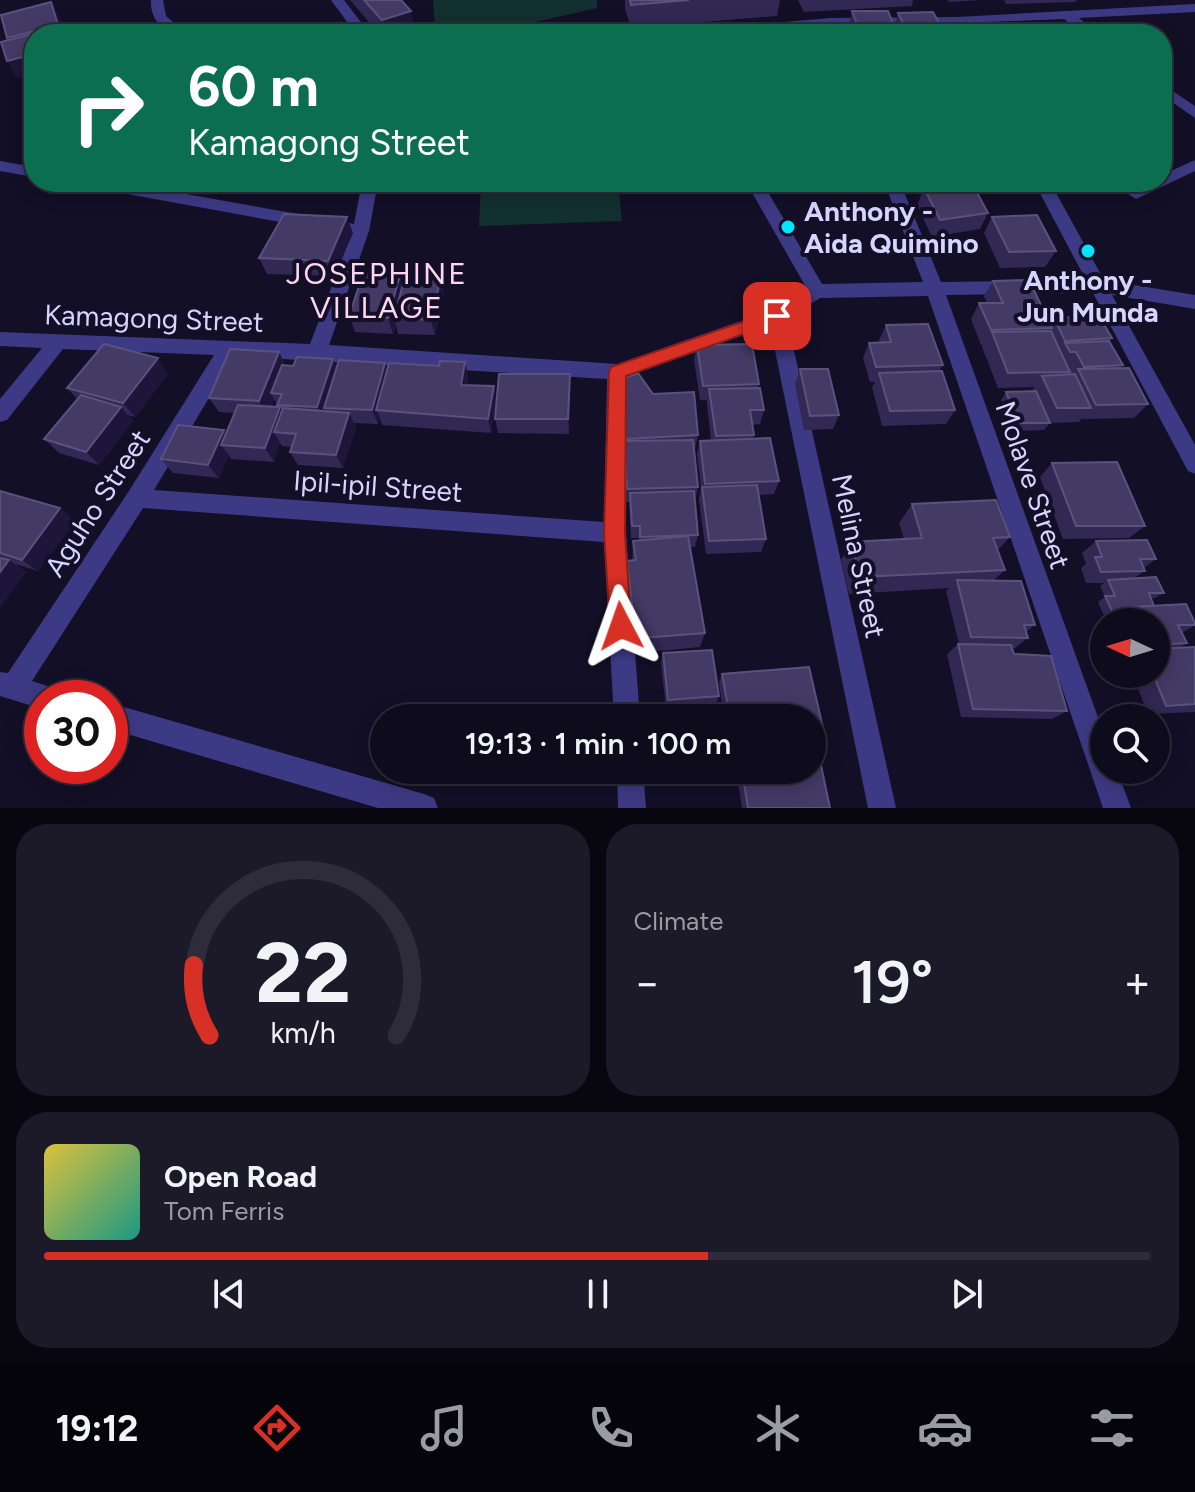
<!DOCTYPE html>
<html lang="en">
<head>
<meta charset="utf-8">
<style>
  body { margin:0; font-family:Figtree,sans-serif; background:#1c1929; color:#f1f3f6; height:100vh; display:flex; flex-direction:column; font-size:30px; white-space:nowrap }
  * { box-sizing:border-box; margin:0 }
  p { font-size:26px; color:#9b9ba3 }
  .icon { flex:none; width:44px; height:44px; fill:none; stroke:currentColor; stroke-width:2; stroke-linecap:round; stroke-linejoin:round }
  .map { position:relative; height:808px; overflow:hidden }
  .details { display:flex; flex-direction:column; gap:16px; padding:16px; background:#08060f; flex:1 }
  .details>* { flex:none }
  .hud { position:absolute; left:24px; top:24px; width:1148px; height:168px; border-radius:32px; box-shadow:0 4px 20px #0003,0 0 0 2px #2e2b3b; background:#0b6e4f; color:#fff; overflow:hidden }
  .needle { width:52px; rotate:274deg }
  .fabs { position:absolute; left:1090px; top:608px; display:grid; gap:16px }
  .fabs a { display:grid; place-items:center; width:80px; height:80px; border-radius:50%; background:#0e0b1c; box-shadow:0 4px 20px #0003,0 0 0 2px #2e2b3b; font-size:40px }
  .speed { position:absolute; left:24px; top:680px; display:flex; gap:16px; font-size:40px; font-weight:700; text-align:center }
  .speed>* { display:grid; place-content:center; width:104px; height:104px; border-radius:50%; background:#0e0b1c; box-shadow:0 4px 20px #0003,0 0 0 2px #2e2b3b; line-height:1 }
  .speed .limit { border:12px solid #d22; background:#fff; color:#111 }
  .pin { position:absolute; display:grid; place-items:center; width:68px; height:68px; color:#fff; margin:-34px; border-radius:16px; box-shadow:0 4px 12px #0006 }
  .me { position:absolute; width:88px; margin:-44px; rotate:356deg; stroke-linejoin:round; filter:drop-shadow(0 0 6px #0008) }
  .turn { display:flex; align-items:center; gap:28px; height:168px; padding:0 32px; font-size:36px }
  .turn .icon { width:104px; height:104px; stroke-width:2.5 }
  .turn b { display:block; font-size:56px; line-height:68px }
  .big { font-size:60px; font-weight:600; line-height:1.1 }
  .details .widget { flex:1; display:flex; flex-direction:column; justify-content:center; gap:12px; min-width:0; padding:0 28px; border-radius:32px; background:#1c1929 }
  .details .dial { align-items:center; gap:0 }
  .dial svg { height:208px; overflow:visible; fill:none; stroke:#2e2b3b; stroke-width:7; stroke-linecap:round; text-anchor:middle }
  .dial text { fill:#f1f3f6; stroke:none }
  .song { display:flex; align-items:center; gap:24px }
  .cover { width:96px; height:96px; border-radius:12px; background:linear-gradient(135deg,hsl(50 70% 55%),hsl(170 70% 35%)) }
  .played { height:8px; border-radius:4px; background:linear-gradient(90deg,#d93025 60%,#2e2b3b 60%) }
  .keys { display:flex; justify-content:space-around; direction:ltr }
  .heat { display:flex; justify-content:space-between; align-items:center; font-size:44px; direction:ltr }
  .details .tiles { flex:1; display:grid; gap:16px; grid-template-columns:1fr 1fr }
  .widget:last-child { grid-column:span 2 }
  .trip { position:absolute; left:370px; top:704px; width:456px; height:80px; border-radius:40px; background:#0e0b1c; box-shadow:0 4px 20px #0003,0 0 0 2px #2e2b3b; font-weight:600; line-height:80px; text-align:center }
  .tab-bar { display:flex; height:128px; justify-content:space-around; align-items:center; background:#06040b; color:#9b9ba3 }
  .tab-bar .icon { width:56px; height:56px }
  .tab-bar .active { color:#d93025 }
  .tab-bar b { font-size:36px; color:#f1f3f6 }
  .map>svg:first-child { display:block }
  .green { fill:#12302f }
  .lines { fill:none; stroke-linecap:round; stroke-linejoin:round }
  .minor { fill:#3d3a85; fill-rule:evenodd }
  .wall { fill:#312854; fill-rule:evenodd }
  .shaded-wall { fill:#1d163a }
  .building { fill:#433a66; stroke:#5a527e; stroke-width:2 }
  .route { fill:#d93025; stroke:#8d1f18; stroke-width:2 }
  .poi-dot { fill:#00e5ff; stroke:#130f26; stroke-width:3 }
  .labels { text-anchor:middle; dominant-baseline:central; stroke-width:8; stroke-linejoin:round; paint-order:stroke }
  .poi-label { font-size:28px; font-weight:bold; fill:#d9d4ff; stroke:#130f26; text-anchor:start }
  .street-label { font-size:28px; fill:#d9d4ff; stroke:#130f26 }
  .neighbourhood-label { font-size:30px; letter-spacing:2px; fill:#ffd6f0; stroke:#130f26 }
</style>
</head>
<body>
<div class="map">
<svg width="1195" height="808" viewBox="0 0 1195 808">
  <rect width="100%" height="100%" fill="#130f26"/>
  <!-- green -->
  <path class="green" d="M433,0H597V8L505,29L435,27Z
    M481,182H618L622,221L479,226Z"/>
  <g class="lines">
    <!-- minor -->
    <path class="minor" d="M151,0H163L166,16L187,34C166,34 150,23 151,0Z
      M331,0H344L370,34H356Z
      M1195,4V12L1079,18L1098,34H1083L1064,19L689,34L696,30L830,18L956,17Z
      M1162,84L1195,106V118L1162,95Z
      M1195,160V171L1136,199L1128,194L1147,182H1162V175Z
      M0,161L34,167V177L0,171Z
      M81,182H119L354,224L362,182H378L369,231L329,345L617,364L770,311L807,289L746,182H762L822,284L923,282L884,182H900L941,282L1086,280L1034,182H1050L1104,280L1195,295V309L1112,295L1195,445V474L1188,471L1093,293L946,295L1104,734V770H1117L1131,808H1103L928,296L820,298L787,319L896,808H868L770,326L627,376L626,533L640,718H614L604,542L143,508L32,681L57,689L61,698H42V709L0,696V672L8,673L129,491L214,355L63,349L7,420L0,422V399L42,348L0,346V332L310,344L351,235L89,187ZM234,356L607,379L604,522L154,490Z
      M110,703L424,794L434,798L438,808H378L110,729Z
      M617,770H643L646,808H618Z"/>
  </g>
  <!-- wall -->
  <path class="wall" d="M350,0H401L416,34H379Z
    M625,0H780L777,16L631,28L625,9Z
    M798,0H913L912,6L804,12Z
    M948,0H983L949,2Z
    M1004,0H1077L1076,2L1006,4Z
    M852,11L894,27L898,13L944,32L943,34H847Z
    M924,188L988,213L980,229L932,237L917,205Z
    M992,217L1056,251L1045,267L1000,268L984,233Z
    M353,233L334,276L267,274L259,258Z
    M400,275L403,285L444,293L435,335L398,334L396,325L393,334L355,332L349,316Z
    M993,281L1050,324L1054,318L1112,338L1110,341L1123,365L1120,368L1148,404L1134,418L1083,419L1082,418L1079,422L1050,423L1044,430L1013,431L1001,400L1006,392L1032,391L1034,387L998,388L982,347L983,345H981L971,319L979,303H987L984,296Z
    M886,325L943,365L939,371L955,410L946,424L882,426L872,387L875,382H870L863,358L869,343H880L879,340Z
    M697,345L759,384L758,388L764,410L760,424L752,425L754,435L753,438L779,481L774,494L759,495L766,539L761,552L706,554L699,500L701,488L697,454L700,441L711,440L707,404V400H700L694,360Z
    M279,352L286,366L387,369L439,366L465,362L468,377L467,385L496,400L491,433L382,425L380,418L378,424L354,423L356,427L343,468L298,465L290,452L291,447L282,446L280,443L274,462L231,459L229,455L219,478L173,473L161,459L224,430L226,433L234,413L219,412L209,398ZM274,399L279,407H271Z
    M800,369L839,415L833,429L804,430L795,384Z
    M168,373L135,417L128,415L133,421L99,465L59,453L44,439L77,399L67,388Z
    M570,374L569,434L498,433L495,419Z
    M623,379L653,394L698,435L695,449H694L698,487L695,500L698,535L695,547H690L705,633L700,647L639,653L637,636H632L626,577L627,561L632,560L633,541L639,540V538H631L629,502H626L624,455Z
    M1052,463L1145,526L1129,538L1063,539L1040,477Z
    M0,491L60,508L75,521L38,571L15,564L26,572L0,607Z
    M912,504L1010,537L998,550L1005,570L994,580L1035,625L1026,632L1028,638L1015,648H1012L1014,654L1067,711L1052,719L961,717L947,654L958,644H959L946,591L949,588L849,594L841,560L851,542L904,539L899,523Z
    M1096,541L1156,559L1144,568L1145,571L1134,578L1164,593L1155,598H1151L1154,606L1195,625L1182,633L1187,643L1179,648L1195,647V712L1148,714L1132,674H1156V622H1118L1116,618L1119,616H1104L1098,602L1105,597L1100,586L1104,583H1086L1081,568L1086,564L1082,553Z
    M663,653L719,696L715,705L666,709L661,663Z
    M809,667L824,732L817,740H812V718H724L719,683L722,674Z
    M736,770H812L830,808H742Z"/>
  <!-- shaded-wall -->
  <path class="shaded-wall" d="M51,2L60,18L65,34H34L17,54L7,38Z
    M411,11L416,34H385L382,20Z
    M34,54V73L17,78L7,61Z
    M347,217L353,233L334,276L328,261Z
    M400,275L405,291L394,318L396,325L393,334L388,318Z
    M441,277L444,293L435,335L431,320Z
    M279,352L286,367L271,393L274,399L268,415L259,401Z
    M158,358L168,373L135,417L123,403Z
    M333,359L340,374L324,408L327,413L324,421L317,407Z
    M465,362L468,377L464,399L461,385Z
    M385,363L390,378L376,410L380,418L378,424L372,410Z
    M570,374V389L569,434L568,419Z
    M494,386L496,400L491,433L488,419Z
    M121,407L133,421L99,465L86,452Z
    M280,407L288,422L274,432L280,443L274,462L265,448Z
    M349,413L356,427L343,468L336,455Z
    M224,430L234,444L221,445L229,455L219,478L208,465Z
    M60,508L75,521L38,571L22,560Z
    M9,560L26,572L0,607V572Z"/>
  <!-- building -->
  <path class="building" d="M364,0H401L411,11L382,20Z
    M630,0H689L631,5Z
    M51,2L58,25L7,38L1,15Z
    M852,11H888L897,34H852L849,24H857Z
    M933,12L944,32L902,33L897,23H903L898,13Z
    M51,29L53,34H34V54L7,61L1,42Z
    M973,185L988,213L940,220L924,188Z
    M284,214L347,217L328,261L259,258Z
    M1037,215L1056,251L1009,252L992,217Z
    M363,274L400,275L388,318L349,316Z
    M405,276L441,277L431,320L394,318Z
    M1029,280L1052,328L991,330L979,303H1003L993,281Z
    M1099,316L1112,338L1065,341L1054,318Z
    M928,324L943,365L876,367L869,343L891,342L886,325Z
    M1051,331L1070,372L1008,373L992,332Z
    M1109,341L1123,365L1084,367L1076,352H1070L1065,343Z
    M104,344L158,358L123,403L67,388Z
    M752,344L759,384L703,386L697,345Z
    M230,349L279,352L259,401L209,398Z
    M297,357L333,359L317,407L277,405L282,394L271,393L282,365L293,366Z
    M339,360L385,363L372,410L324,408Z
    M440,361L465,362L461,385L494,386L488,419L376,410L389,363L439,366Z
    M1129,368L1148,404L1096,405L1078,369Z
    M800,369H828L839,415L810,416Z
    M942,371L955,410L890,411L879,373Z
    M638,373L653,394L694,392L698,435L626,439L623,379Z
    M499,374H570L568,419H495Z
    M1075,374L1091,408H1057L1042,376Z
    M760,388L764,410H750L754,435L716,436L709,389Z
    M1036,391L1050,423H1018L1006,392Z
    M81,395L121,407L86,452L44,439Z
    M238,405L280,407L265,448L221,445Z
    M283,408L349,413L336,455L290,452L296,434L274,432Z
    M178,425L224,430L208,465L161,459Z
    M770,438L779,481L705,484L700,441Z
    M693,440L698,487L627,489L624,441Z
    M1117,462L1145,526H1076L1052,463Z
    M757,485L766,539L709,541L702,487Z
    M0,491L60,508L22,560L0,553Z
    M694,491L698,535L640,537V526H632L630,493Z
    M996,500L1010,537L993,538L1005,570L860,577L851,542L922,538L912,504Z
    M688,536L705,633L641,638L639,621H634L627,561L636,560L633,541Z
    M1147,540L1156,559H1140L1145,571L1101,572L1095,557H1102L1096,541Z
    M0,558L9,560L0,572Z
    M1156,577L1164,593H1149L1154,606L1132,607L1128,610L1112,611L1105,596H1115L1108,580Z
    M957,580L1021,581L1035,625H1024L1028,638L971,637Z
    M1186,604L1195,623V625H1178L1187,643L1156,645V622H1138L1132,607Z
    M958,644L1011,645L1014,654L1051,656L1067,711L973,709Z
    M1195,647V704L1166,706L1153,674H1156V649Z
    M712,650L719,696L668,700L663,653Z
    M809,667L824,732L812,733V718H730L722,674Z
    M812,741H816L830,808H748L742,770H812Z"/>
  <!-- route -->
  <path class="route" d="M777,310L783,312L785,316L783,320L626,376L625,533L631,626L628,633L621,636L613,633L610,626L604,533L609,372L611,367Z"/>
  <!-- markers -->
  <g class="poi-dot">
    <circle cx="788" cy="227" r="8"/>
    <circle cx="1088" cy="251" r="8"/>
  </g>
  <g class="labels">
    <!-- poi labels -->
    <g class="poi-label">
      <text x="804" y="211">Anthony -<tspan x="804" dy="32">Aida Quimino</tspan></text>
      <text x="1088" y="280" text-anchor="middle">Anthony -<tspan x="1088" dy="32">Jun Munda</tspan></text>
    </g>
    <!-- street labels -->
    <g class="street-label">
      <text transform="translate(154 318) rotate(2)">Kamagong Street</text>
      <text transform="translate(1033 485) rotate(71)">Molave Street</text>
      <text transform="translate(378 486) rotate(4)">Ipil-ipil Street</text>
      <text transform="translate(97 503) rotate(-57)">Aguho Street</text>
      <text transform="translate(859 556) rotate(78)">Melina Street</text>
    </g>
    <!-- neighbourhood labels -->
    <g class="neighbourhood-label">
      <text x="377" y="273">JOSEPHINE<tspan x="377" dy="34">VILLAGE</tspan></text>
    </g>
  </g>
</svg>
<div class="fabs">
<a><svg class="needle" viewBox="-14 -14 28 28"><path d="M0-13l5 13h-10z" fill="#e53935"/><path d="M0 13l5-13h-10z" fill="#9b9ba3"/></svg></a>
<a><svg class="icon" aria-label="search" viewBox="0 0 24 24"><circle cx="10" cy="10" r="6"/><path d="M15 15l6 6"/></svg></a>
</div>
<div class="speed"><div class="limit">30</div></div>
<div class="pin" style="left:777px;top:316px;background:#d93025"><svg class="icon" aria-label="arrive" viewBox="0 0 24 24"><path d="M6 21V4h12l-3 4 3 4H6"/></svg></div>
<svg class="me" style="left:621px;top:626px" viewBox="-20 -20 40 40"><path d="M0-17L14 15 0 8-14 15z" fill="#d93025" stroke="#fff" stroke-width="4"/></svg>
<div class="trip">19:13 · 1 min · 100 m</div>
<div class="hud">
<div class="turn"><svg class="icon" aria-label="right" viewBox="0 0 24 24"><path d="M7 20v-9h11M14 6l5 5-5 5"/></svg><div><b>60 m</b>Kamagong Street</div></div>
</div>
</div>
<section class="details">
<div class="tiles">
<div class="widget dial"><svg viewBox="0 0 100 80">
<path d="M14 69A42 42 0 1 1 86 69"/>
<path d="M14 69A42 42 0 0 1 8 42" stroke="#d93025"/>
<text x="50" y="56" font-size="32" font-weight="700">22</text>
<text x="50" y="72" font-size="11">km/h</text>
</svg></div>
<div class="widget"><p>Climate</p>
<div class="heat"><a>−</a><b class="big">19°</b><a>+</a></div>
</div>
<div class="widget">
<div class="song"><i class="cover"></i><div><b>Open Road</b><p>Tom Ferris</p></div></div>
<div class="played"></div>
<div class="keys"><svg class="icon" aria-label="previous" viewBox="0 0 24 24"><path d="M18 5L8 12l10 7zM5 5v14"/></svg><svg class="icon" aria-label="pause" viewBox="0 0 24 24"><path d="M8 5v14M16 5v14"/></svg><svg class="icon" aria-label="next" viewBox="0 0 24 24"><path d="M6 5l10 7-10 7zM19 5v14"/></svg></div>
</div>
</div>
</section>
<nav class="tab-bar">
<b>19:12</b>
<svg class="icon active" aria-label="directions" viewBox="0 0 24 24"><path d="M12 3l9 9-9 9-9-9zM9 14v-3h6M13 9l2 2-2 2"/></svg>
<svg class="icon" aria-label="music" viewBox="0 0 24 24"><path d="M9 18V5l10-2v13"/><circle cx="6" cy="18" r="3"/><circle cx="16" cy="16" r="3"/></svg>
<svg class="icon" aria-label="phone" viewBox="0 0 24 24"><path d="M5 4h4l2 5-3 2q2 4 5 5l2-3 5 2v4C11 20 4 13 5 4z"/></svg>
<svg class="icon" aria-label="climate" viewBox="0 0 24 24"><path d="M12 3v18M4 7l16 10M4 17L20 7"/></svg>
<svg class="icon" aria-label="car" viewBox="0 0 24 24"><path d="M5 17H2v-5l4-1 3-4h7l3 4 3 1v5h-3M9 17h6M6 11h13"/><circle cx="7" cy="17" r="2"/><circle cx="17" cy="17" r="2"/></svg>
<svg class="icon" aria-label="filters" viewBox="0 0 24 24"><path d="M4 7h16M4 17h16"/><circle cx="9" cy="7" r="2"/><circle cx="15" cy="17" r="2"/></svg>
</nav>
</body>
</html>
